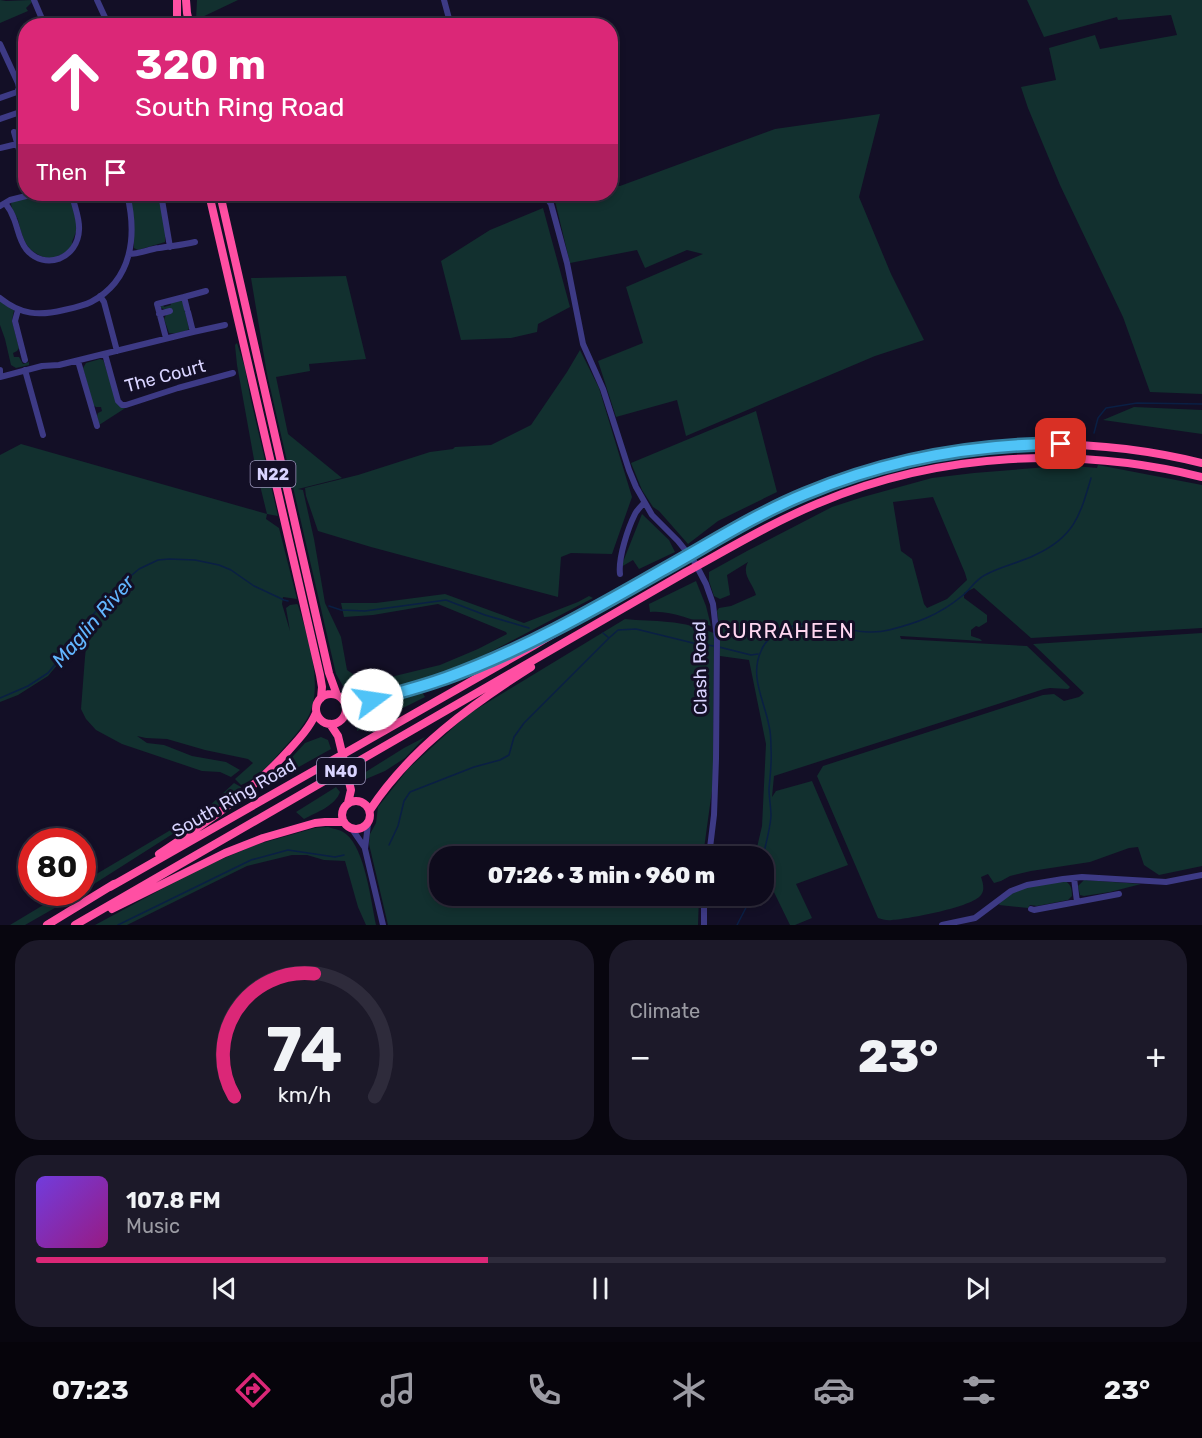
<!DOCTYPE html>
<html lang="en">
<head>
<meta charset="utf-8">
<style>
  body { margin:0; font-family:Rubik,sans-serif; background:#1c1929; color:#f1f3f6; height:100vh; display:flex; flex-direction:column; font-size:22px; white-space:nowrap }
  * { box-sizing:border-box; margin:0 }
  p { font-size:20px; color:#9b9ba3 }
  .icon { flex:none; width:33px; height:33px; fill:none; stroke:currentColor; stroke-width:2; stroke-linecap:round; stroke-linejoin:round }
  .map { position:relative; height:925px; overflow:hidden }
  .drawer { display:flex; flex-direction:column; gap:15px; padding:15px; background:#08060f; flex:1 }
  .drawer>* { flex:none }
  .banner { position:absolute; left:18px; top:18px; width:600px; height:183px; border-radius:24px; box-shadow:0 3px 9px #0003,0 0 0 2px #2e2b3b; background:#db2777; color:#fff; overflow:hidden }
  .speed { position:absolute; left:18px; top:828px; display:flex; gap:12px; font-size:30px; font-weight:700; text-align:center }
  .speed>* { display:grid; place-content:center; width:78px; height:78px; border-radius:50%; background:#0e0b1c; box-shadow:0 3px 9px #0003,0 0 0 2px #2e2b3b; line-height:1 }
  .speed .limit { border:9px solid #d22; background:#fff; color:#111 }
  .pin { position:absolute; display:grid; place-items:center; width:51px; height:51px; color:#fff; margin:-26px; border-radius:12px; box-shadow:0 3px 9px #0006 }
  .me { position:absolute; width:66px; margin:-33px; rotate:76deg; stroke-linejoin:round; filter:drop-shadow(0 0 4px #0008) }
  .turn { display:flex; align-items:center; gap:21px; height:126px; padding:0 18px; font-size:27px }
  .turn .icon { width:78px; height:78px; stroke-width:2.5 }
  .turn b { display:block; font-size:42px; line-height:51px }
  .then { display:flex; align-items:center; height:57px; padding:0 18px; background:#0003; gap:12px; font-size:22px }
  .big { font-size:45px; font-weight:800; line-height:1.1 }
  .drawer .widget { flex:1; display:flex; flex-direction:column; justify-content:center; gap:9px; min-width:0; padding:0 21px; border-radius:24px; background:#1c1929 }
  .drawer .dial { align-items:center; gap:0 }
  .dial svg { height:156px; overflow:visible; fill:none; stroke:#2e2b3b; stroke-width:7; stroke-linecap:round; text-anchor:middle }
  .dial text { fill:#f1f3f6; stroke:none }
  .song { display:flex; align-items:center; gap:18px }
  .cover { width:72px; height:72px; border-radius:9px; background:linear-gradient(135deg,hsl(260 70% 55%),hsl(310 70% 35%)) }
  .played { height:6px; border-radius:3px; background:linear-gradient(90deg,#db2777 40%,#2e2b3b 40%) }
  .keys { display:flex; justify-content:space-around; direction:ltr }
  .heat { display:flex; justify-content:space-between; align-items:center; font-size:33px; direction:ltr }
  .drawer .tiles { flex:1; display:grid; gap:15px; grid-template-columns:1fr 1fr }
  .widget:last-child { grid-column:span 2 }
  .trip { position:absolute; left:429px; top:846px; width:345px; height:60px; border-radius:24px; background:#0e0b1c; box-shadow:0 3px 9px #0003,0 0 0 2px #2e2b3b; font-weight:800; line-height:60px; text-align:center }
  .tab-bar { display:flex; height:96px; justify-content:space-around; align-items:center; background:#06040b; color:#9b9ba3 }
  .tab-bar .icon { width:42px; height:42px }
  .tab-bar .active { color:#db2777 }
  .tab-bar b { font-size:27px; color:#f1f3f6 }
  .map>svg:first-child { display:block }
  .green { fill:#12302f; fill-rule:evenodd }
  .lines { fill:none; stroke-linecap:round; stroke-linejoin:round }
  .stream { stroke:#0a1f44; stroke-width:1.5 }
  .minor { stroke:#3d3a85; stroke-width:6 }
  .highway { stroke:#ff4fa3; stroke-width:8 }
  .route-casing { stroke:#337fa1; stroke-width:15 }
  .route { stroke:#4fc3f7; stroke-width:10 }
  .labels { text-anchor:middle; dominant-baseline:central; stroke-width:6; stroke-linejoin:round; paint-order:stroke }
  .shield { fill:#130f26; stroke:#9e99be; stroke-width:1.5 }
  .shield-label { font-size:16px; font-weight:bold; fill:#d9d4ff }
  .street-label { font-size:18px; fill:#d9d4ff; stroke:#130f26 }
  .water-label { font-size:20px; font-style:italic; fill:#62b6ff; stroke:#130f26 }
  .quarter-label { font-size:21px; letter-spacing:1.5px; fill:#ffd6f0; stroke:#130f26 }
</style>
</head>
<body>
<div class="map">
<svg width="1202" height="925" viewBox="0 0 1202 925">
  <rect width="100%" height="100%" fill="#130f26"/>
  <!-- green -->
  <path class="green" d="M0,0L6,1L31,0L32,2L26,8L28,11L0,23Z
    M197,0H238L196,20Z
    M1027,0H1202V394L1150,392L1123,317L1060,185L1028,108L1021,87L1056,80L1049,48L1095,35L1100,49L1177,35L1171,15L1118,20L1117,17L1044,37Z
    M880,114L859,197L891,274L924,340L875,356L686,436L677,400L616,417L598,361L643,343L626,287L703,254L687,250L645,268L637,250L570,263L555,201L551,194H610L611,185L620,186L775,129Z
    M43,194H70L77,226L76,232L72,242L73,244L66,253C61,254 56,257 53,258C48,259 43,257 39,255C24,248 22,235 18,220C16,214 11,209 11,203L14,201Z
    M129,194H159L167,237H165V242L138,250L134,248V221Z
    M543,208L570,307L538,324L537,332L511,338L461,340L441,261L490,230Z
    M346,276L366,359L309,364L310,371L276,377L288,434L342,478L298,489L303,490L314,539L325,603L341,637L347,670L366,683L440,665L478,649L507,634L506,632L438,604L373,615L344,617L341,603H376L445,594L524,623L578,602L589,596L593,598L500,647L466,664L435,677L374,693L355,692L343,686L336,674L267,374L251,278Z
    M181,300L183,303L189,329C185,332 174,334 169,333L164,319L166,315V310L161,308L160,305L163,304L164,307L171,305L170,302Z
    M0,301L14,310L12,321L19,348L17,351L13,353L14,357H19L23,364L29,362V365L16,368L11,365L5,339L0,325Z
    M237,343L245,368L250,396L278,516L267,514L266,519L279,528L297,599L283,597L282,604L290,631L286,608L290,605L297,604L298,605C308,638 325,687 307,719C300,730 292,739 283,749C271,763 259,777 241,785L235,779L253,763L248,759L205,750L167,739L146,738L137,736L147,743L164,745L192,756L226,762L240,770L231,777L220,772L202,771L122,744L96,730L86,719L81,709L85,657L88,628L48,676L18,695L0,702V455L21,444L267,514L255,465L237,365L235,345Z
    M580,350L599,388L632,497L612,554L571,553L561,557L558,597L371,547L318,531L306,496L305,488L358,475L430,452L453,449L455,447L491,445L531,425L567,372Z
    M100,359L103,360L104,362L117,403L127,407L99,425L97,416L98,413L102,411L101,407H96L93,405L83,368L86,363Z
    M1134,407L1202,410V434L1103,420Z
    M756,411L777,492L718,521L688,544L659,511L653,507L642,490L631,463Z
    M1098,465L1202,485V628L1031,638L974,588L964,593V598L987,615V622L979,627L976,626L971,630V636L980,639L982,641L900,636L901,639L1027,646L1070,687L1068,689L1050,688L1044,689L774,776L772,797L776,791L812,781L848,865L796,884L812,918L795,925H790L769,882L764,876V856H755L762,826L766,744L749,660L720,656V632L717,611L719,608L731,606L756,595C753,583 741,575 748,562L727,575L730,595L720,599L714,596L709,581V572L747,551L832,507L863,497L932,478L974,473L1047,467L1075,466L1097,468ZM933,497L965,573L967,580L947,599L927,608L924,604L912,559L901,551L893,502Z
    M642,514L669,540L675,552L639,569L633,560L621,567Z
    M696,581L706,606L711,626C691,620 671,610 650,612L649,604Z
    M625,619C640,621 654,620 668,622C684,623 700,628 714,633L713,783L703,856H440V896H699L698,925H388L369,844L370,834L376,823L378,807L408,769L467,715Z
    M1202,633V866L1159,875L1144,865L1138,847L1129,848L1090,862L1031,871L1010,876L1001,881L994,883L988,874L981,877C983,883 985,890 981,895C973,907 908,919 892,920C887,921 882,919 878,918L817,776L823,766L1043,695L1054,694L1064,701L1079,697L1084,693L1033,644Z
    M422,692L425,697L357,731L358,723L366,707Z
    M321,737L328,740L331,749L272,782V779L305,743Z
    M425,737L405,758L385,771L366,779L364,773L404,748Z
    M234,783L241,787V789L223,802L209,814H204L83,891V882L206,809Z
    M336,787L340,792C335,806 317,812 304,819L296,812Z
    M328,827C334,829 342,830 346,834C365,849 371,901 376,925H366L358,907L345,861L324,860L307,855H292L247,866L127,925H95L201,868L255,845L315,828Z
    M1084,880L1141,884L1110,892L1084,896L1080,895L1078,886Z
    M1065,881C1071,884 1072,889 1072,896L1068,900L1037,906L1030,905L1028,908L999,905C1008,886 1046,884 1065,881Z
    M65,892L81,893L25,925H10Z"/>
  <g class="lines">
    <!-- stream -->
    <path class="stream" d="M1094,433L1098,418L1106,408L1137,403L1202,404
      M329,606L341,610L365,611L446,600L485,615L529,628
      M603,633L609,638L618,630L636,629L693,643L714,646
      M719,647L751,655L758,654
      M0,698L28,686L48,673L66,651L74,637L113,591L139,569L158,560L169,559L195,560L219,565L231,570L254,586L284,600L288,601
      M389,845L398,826L404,801L410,792L474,767L500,760L509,755L514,737L524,723L609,638
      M763,856C766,843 770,830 771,816C771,807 769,798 769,789C770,776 772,763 771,749C771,741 771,733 769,726C765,702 749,677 761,651C764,643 771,636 779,632C816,610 851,640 889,630C917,623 939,615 962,596C970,590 975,580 985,575C1001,566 1019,563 1035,555C1074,537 1080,516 1091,478
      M118,925L251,860L288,850L335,857L344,855
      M737,925L752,896"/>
    <!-- minor -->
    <path class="minor" d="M34,0L45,26
      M97,0L109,26
      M444,0L451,26
      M120,26L130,25L137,20
      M0,44L18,83L19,88L17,92L0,98
      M0,119L26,110
      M14,132L23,164
      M0,148L17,144
      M161,194L170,247
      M544,194L551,204L567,263L583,344L603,389L629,470L636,487L652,515L678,541L694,561L706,584L713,604L717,639L716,759L714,815L709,856
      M5,203C9,208 12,213 14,219C18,229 19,240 26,249C45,272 78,258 79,230C80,218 74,206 72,194
      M0,206L10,200L34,194
      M129,254C140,254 149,249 159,248C171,246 183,245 195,242
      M100,296L104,302L117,351
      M184,297L206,291
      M0,298C21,315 39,316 64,310C73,308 83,306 91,302C133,280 137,235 127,194
      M18,310L15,321L25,360
      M159,314L170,311
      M193,332L225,325
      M166,338L157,304L184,297L187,309
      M105,354L118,401L122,405H126L178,388L233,373
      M78,361L97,426
      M0,370V377L42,366L59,365L193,332L188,312
      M25,370L43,435
      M620,574C618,558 628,528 635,514C637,510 641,506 644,503
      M368,824L365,849L383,925
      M352,829L365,848
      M1074,878L1077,902
      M1031,909L1034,910L1119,894
      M704,925V908L705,896
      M942,925L975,918L1011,891L1027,885L1063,879L1082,877L1166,882L1202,875"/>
    <!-- highway -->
    <path class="highway" d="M186,0L187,13L190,26
      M177,26V0
      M209,194L320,675L322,687L321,698
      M220,194L329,673L337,695
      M316 709a15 15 0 1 1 30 0a15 15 0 1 1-30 0Z
      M343,699L354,702L363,701C426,689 486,664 543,635
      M330,724L338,736L351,790L348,803
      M342 815a14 14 0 1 1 28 0a14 14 0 1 1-28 0Z
      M370,810C410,749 471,705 531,667
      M159,854C206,823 251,792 289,750C299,739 310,727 316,713
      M110,887L533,646C583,616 632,588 682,559C728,533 774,506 823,486C943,439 1077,432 1202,463
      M112,909L225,853L263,838L315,823L325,822H344
      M47,925L114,884
      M75,925L686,572C730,548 773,522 819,503C939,452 1076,446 1202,477"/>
  </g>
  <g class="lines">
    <defs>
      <path id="route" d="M372,700C397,693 421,687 446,678C519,652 593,610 661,571C708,545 754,515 805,494C886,460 972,444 1061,444"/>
    </defs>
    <!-- route casing -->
    <use href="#route" class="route-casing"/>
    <!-- route -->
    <use href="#route" class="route"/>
  </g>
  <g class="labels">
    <!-- shield labels -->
    <g class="shield">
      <rect x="250.5" y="461" width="45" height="26" rx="4.5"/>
      <rect x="317" y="758" width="48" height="26" rx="4.5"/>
    </g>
    <g class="shield-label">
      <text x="273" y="474">N22</text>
      <text x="341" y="771">N40</text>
    </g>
    <!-- street labels -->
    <g class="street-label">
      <text transform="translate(165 376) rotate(-15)">The Court</text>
      <text transform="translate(700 668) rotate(-91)">Clash Road</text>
      <text transform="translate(234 798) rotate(-30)">South Ring Road</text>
    </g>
    <!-- water labels -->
    <g class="water-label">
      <text transform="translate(93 621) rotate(-49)">Maglin River</text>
    </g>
    <!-- quarter labels -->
    <g class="quarter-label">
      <text x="786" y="630">CURRAHEEN</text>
    </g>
  </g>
</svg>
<div class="speed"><div class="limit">80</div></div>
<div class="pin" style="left:1061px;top:444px;background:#d93025"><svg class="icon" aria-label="arrive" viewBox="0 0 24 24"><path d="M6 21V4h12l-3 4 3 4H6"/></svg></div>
<svg class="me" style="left:372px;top:700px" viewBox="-20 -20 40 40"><circle r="19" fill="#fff"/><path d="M0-13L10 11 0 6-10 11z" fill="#4fc3f7"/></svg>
<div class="trip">07:26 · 3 min · 960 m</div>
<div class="banner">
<div class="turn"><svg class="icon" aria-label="ahead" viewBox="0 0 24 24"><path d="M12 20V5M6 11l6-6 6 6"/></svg><div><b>320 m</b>South Ring Road</div></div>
<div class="then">Then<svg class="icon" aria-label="arrive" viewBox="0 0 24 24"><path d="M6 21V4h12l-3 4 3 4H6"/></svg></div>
</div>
</div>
<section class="drawer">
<div class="tiles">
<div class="widget dial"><svg viewBox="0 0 100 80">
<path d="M14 69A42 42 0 1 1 86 69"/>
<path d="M14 69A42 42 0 0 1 55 6" stroke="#db2777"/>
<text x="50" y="56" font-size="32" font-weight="700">74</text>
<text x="50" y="72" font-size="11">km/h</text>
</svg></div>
<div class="widget"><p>Climate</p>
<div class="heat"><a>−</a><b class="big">23°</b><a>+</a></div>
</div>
<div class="widget">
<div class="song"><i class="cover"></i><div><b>107.8 FM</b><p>Music</p></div></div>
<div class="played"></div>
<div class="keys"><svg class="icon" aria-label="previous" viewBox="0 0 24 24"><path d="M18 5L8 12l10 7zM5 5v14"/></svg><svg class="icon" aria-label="pause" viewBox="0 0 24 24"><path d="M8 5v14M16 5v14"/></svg><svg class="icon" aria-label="next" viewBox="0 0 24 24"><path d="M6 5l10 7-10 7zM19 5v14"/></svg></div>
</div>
</div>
</section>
<nav class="tab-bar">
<b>07:23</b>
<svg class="icon active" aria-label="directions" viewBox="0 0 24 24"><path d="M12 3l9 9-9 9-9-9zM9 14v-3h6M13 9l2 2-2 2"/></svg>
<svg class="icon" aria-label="music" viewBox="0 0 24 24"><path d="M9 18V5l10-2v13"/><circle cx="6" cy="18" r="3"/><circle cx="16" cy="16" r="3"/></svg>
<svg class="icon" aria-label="phone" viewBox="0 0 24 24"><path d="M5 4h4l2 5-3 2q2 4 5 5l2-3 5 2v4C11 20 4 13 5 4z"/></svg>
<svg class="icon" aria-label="climate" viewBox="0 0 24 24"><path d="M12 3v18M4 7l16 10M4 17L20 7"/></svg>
<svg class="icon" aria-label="car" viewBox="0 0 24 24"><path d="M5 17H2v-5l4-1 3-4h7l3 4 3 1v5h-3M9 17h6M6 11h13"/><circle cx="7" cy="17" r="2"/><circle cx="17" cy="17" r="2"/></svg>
<svg class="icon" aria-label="filters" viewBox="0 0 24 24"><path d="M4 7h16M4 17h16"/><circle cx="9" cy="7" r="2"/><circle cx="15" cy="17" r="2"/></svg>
<b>23°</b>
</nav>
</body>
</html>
